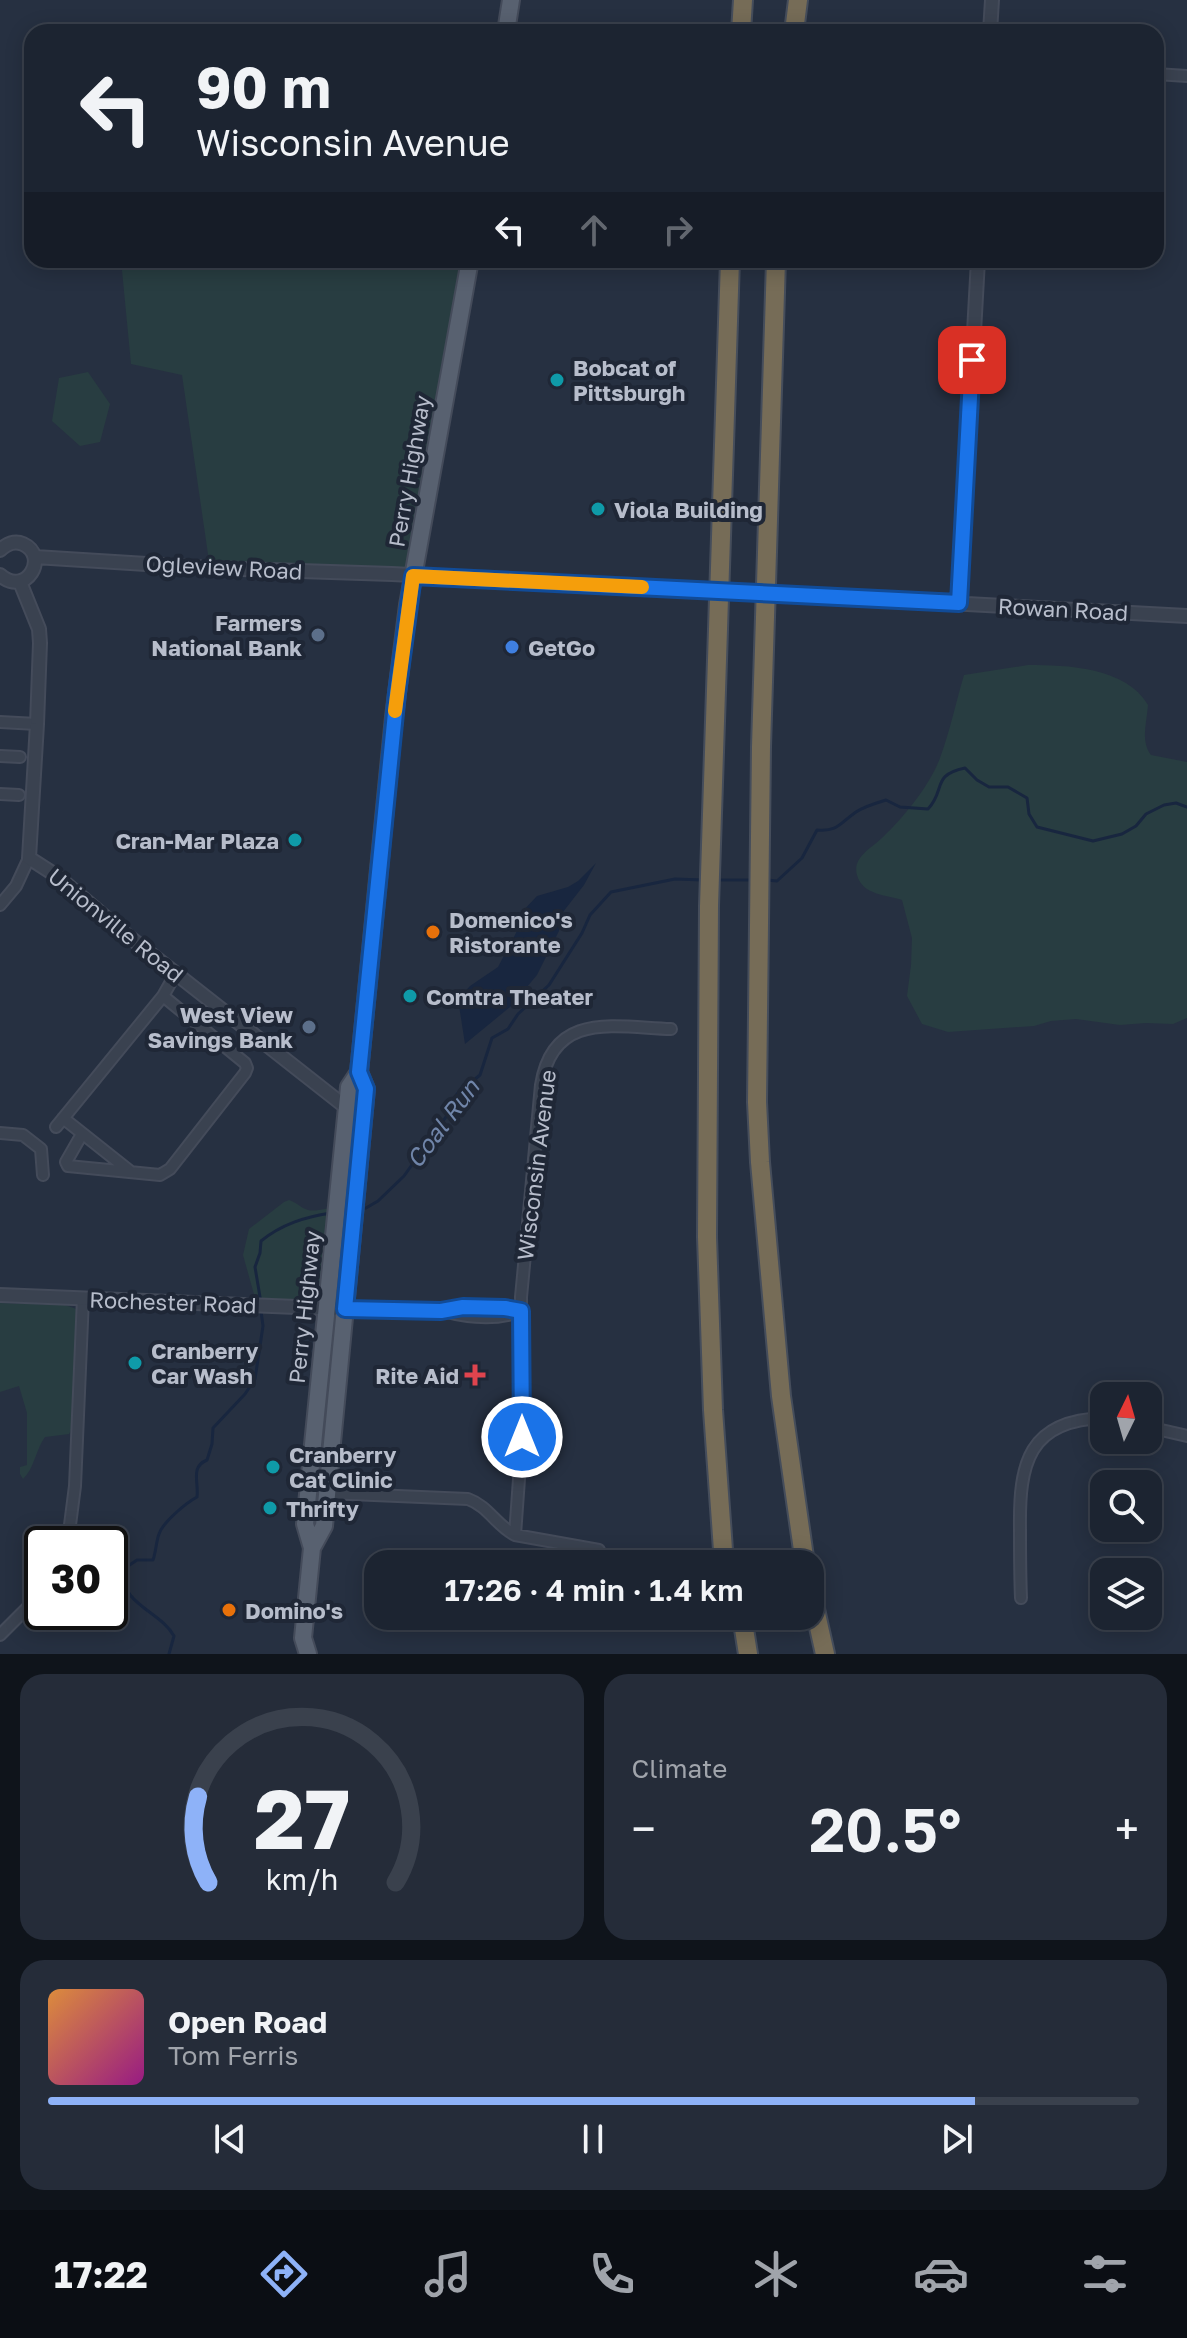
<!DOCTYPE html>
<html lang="en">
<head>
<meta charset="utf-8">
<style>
  body { margin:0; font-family:"Golos Text",sans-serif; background:#252c39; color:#f1f3f6; height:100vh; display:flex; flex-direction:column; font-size:30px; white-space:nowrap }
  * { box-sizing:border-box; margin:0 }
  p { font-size:26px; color:#a0a4ab }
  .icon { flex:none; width:44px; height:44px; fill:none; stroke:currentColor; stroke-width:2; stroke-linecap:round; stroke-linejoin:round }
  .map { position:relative; height:1654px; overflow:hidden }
  .side { display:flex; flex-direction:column; gap:20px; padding:20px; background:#0f141b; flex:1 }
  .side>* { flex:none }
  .top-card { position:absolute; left:24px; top:24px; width:1140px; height:244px; border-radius:24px; box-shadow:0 4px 20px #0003,0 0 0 2px #3a414d; background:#1c2431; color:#f1f3f6; overflow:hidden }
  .needle { width:52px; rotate:5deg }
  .controls { position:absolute; left:1090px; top:1382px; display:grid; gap:16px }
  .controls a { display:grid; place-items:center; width:72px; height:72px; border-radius:16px; background:#1c2431; box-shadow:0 4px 20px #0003,0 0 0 2px #3a414d; font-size:40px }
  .speed { position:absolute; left:24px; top:1526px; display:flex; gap:16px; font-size:40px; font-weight:700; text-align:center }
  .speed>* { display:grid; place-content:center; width:104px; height:104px; border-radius:50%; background:#1c2431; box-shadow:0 4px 20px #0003,0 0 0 2px #3a414d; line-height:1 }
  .speed .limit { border:4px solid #111; border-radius:12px; background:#fff; color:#111 }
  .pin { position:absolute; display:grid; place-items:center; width:68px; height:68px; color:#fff; margin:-34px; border-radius:16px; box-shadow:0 4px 12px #0006 }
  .me { position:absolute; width:88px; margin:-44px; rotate:0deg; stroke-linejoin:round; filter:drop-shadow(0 0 6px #0008) }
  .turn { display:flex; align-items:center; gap:28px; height:168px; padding:0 40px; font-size:36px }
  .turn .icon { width:104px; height:104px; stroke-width:2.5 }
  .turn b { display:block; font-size:56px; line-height:68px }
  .lanes { display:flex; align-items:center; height:76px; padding:0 40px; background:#0003; justify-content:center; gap:40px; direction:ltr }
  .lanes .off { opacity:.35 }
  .big { font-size:60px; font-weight:600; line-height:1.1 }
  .side .tile { flex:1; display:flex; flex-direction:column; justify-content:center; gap:12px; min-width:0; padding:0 28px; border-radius:24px; background:#252c39 }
  .side .dial { align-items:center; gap:0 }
  .dial svg { height:208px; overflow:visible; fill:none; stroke:#3a414d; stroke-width:7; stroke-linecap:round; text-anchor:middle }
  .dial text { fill:#f1f3f6; stroke:none }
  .song { display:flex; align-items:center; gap:24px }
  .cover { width:96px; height:96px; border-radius:12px; background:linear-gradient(135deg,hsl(30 70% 55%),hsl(310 70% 35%)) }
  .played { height:8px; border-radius:4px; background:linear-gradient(90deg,#8eb2f8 85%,#3a414d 85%) }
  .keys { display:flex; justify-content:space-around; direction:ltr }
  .heat { display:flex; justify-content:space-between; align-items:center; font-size:44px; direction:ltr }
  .side .tiles { flex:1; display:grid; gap:20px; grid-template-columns:1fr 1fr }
  .tile:last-child { grid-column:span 2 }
  .trip { position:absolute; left:364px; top:1550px; width:460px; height:80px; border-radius:24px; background:#1c2431; box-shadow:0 4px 20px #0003,0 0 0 2px #3a414d; font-weight:600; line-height:80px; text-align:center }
  .dock { display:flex; height:128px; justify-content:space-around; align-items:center; background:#0b0e14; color:#a0a4ab }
  .dock .icon { width:56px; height:56px }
  .dock .active { color:#8eb2f8 }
  .dock b { font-size:36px; color:#f1f3f6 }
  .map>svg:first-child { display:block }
  .green { fill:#283d41 }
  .water { fill:#18263f }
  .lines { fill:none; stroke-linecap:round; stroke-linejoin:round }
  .stream { stroke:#18263f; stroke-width:3 }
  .minor-casing { stroke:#444b5a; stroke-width:14 }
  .tertiary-casing { stroke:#444b5a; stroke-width:16 }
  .primary-casing { stroke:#444b5a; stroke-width:20 }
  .motorway-casing { stroke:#454d5b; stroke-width:22 }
  .minor { stroke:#3a4250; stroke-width:10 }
  .tertiary { stroke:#3a4250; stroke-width:12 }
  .primary { stroke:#586170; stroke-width:16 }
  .motorway { stroke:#766c57; stroke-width:18 }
  .tertiary-bridge-casing { stroke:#444b5a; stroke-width:16; stroke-linecap:butt }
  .tertiary-bridge { stroke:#3a4250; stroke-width:12 }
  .route-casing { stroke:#114b97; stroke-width:20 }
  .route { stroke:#1a73e8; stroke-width:14 }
  .slow { stroke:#f59e0b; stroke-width:14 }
  .culture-dot { fill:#0f9aa8; stroke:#1f2736; stroke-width:3 }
  .service-dot { fill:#5c6f8a; stroke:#1f2736; stroke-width:3 }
  .shop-dot { fill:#3f7fe0; stroke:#1f2736; stroke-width:3 }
  .food-dot { fill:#e8710a; stroke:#1f2736; stroke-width:3 }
  .health-dot { fill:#e0444e; stroke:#1f2736; stroke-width:3 }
  .labels { text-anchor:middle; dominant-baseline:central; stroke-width:8; stroke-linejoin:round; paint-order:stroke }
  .poi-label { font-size:22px; font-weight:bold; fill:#b7bdcb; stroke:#1f2736; text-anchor:start }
  .street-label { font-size:22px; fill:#b7bdcb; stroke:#1f2736 }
  .water-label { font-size:24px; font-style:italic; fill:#7085a9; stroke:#1f2736 }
</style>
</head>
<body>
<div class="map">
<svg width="1187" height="1654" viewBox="0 0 1187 1654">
  <rect width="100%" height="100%" fill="#263041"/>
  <!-- green -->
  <path class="green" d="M121,260H470L413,576L210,568L182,375L131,364Z
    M88,372L110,404L100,442L80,446L52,421L59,378Z
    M1028,665C1067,665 1126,667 1148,705C1147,722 1140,740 1151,755L1187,762V1018L1173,1024L1146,1023L1120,1025L1076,1019L1051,1021L1034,1026L948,1032L922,1024L907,996L911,965L912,938L902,900C887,895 862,895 857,875C852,857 872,848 883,837C904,817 930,785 940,758C950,731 956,702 964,675Z
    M289,1200C296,1202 301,1208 308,1210C316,1212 328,1208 337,1206L327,1308L257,1305L243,1255L249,1229L284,1202Z
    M0,1303L65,1305L82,1311L73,1426L69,1434L45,1437C36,1449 34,1469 23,1479L20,1474V1467L27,1465V1413L19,1386L0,1392Z"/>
  <!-- water -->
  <path class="water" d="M596,863L584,885L563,912L559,931L537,975L510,1007L465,1044L458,999L470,986L498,967L516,933L521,913L537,896L568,887L578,881Z"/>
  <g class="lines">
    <!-- stream -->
    <path class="stream" d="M719,880H751
      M767,880L777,881L802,858L817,830C838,832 840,823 856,812C865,806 876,803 886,800L900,807L928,809C946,790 931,775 965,768L977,780L989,787H1008L1027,798L1029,814L1037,827L1093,841L1122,834L1136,826L1146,814L1164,805L1176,803L1187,807
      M359,1209L366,1208L378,1201L404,1176L448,1114L457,1094L480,1075L492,1038L508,1029L518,1014L549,985L582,933L590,915L611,892L675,879L703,880
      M261,1303L255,1267L260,1253L261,1241C282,1224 305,1217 331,1213
      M169,1654L174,1636C160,1611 121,1605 122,1570L137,1560H153C156,1552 156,1542 159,1534C163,1522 186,1503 197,1497C199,1482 190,1467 207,1460L212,1444L213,1428L245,1394L255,1379L263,1326L261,1311"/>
    <defs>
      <path id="minor" d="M1156,74L1187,76
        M0,722L37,724
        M0,756L20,757
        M0,794L19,795
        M0,905L16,886L29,858
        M63,1118L131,1172
        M56,1127L163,996
        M0,1133L23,1135L41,1149L43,1175
        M82,1134L66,1162L68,1166L160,1175L170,1169L245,1073L247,1068L245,1063L163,996L176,973
        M345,1309L441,1311L463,1307L505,1308L521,1311
        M443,1311C469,1318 496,1321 521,1311
        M1148,1427L1187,1436
        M327,1493L468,1499C488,1506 497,1526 515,1535L599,1550
        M515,1535L522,1437L521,1297L541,1085C553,1011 614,1027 671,1029
        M64,1544L70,1525L75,1486L83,1298
        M1021,1598C1020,1575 1020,1552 1020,1529C1019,1464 1028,1420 1104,1418
        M0,1635L30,1605L42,1589"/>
      <path id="tertiary" d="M990,32L992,0
        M0,550C7,544 14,540 23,544C50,556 26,598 0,575
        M35,557L210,568L392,574L674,589
        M20,582L39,629L40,643L37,724L29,858L57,876L123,932L347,1108
        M781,594L1187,616
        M959,603L978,260
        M0,1295L345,1309"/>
      <path id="primary" d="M506,32L511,0
        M312,1548L305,1524L349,1087L359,1072L394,717L408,605L470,260
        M308,1654L303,1638L312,1548L324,1526L366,1089L359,1072"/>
      <path id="motorway" d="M741,32L743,0
        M794,32L798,0
        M776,260L761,747L757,1102L760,1162L781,1396L805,1564
        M724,1564L713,1410L707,1237L709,906L730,260
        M810,1587L825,1654
        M742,1616L748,1654"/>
    </defs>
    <!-- minor casing -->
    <use href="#minor" class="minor-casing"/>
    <!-- tertiary casing -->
    <use href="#tertiary" class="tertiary-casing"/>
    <!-- primary casing -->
    <use href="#primary" class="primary-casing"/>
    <!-- motorway casing -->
    <use href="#motorway" class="motorway-casing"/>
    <!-- minor -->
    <use href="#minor" class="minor"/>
    <!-- tertiary -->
    <use href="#tertiary" class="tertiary"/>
    <!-- primary -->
    <use href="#primary" class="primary"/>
    <!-- motorway -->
    <use href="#motorway" class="motorway"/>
    <defs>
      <path id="tertiary-bridge" d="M674,589L781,594"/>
    </defs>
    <!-- tertiary-bridge casing -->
    <use href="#tertiary-bridge" class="tertiary-bridge-casing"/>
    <!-- tertiary-bridge -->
    <use href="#tertiary-bridge" class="tertiary-bridge"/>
  </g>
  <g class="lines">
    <defs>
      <path id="route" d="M522,1437L521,1311L505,1308L463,1307L441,1311L345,1309L366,1089L359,1072L397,693L413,576L959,603L972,360"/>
    </defs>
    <!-- route casing -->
    <use href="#route" class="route-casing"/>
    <!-- route -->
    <use href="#route" class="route"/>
    <!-- slow -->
    <path class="slow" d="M395,711L413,576L642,587"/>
  </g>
  <!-- markers -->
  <g class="culture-dot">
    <circle cx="557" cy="380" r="8"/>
    <circle cx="598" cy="509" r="8"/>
    <circle cx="295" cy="840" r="8"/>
    <circle cx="410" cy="996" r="8"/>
    <circle cx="135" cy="1363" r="8"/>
    <circle cx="273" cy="1467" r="8"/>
    <circle cx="270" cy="1508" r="8"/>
  </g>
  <g class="service-dot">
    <circle cx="318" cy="635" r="8"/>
    <circle cx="309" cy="1027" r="8"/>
  </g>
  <circle class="shop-dot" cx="512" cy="647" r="8"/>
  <g class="food-dot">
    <circle cx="433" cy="932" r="8"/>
    <circle cx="229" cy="1610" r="8"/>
  </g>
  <path class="health-dot" d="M471 1363h8v8h8v8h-8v8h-8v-8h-8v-8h8z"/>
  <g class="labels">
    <!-- poi labels -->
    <g class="poi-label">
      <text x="573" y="367">Bobcat of<tspan x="573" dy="25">Pittsburgh</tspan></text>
      <text x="614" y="509">Viola Building</text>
      <text x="302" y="622" text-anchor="end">Farmers<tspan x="302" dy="25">National Bank</tspan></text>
      <text x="528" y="647">GetGo</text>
      <text x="279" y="840" text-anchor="end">Cran-Mar Plaza</text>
      <text x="449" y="919">Domenico's<tspan x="449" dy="25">Ristorante</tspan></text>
      <text x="426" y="996">Comtra Theater</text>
      <text x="293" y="1014" text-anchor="end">West View<tspan x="293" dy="25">Savings Bank</tspan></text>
      <text x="151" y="1350">Cranberry<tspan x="151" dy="25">Car Wash</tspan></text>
      <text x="459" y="1375" text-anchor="end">Rite Aid</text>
      <text x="289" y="1454">Cranberry<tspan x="289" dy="25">Cat Clinic</tspan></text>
      <text x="286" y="1508">Thrifty</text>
      <text x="245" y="1610">Domino's</text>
    </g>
    <!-- street labels -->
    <g class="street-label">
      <text transform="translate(409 471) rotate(-80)">Perry Highway</text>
      <text transform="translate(224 567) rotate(3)">Ogleview Road</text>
      <text transform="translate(1063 609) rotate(3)">Rowan Road</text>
      <text transform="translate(116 925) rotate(39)">Unionville Road</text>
      <text transform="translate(536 1165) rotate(-83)">Wisconsin Avenue</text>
      <text transform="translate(173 1302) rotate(2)">Rochester Road</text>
      <text transform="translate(304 1307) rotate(-84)">Perry Highway</text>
    </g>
    <!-- water labels -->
    <g class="water-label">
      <text transform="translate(442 1123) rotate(-53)">Coal Run</text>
    </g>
  </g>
</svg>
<div class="controls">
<a><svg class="needle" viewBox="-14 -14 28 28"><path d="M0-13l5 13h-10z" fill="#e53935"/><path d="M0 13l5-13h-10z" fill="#a0a4ab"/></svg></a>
<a><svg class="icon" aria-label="search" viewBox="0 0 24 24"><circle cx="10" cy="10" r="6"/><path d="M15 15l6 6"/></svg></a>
<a><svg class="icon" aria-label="layers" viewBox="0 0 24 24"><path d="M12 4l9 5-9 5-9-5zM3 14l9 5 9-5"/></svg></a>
</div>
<div class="speed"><div class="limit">30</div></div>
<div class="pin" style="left:972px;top:360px;background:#d93025"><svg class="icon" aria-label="arrive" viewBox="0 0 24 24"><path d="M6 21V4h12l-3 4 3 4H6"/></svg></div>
<svg class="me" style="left:522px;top:1437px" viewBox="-20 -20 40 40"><circle r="17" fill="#1a73e8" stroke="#fff" stroke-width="3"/><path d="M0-11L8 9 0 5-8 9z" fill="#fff"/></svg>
<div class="trip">17:26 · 4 min · 1.4 km</div>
<div class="top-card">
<div class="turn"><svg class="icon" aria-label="left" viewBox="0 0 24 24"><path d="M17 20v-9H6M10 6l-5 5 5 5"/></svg><div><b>90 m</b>Wisconsin Avenue</div></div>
<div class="lanes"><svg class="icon" aria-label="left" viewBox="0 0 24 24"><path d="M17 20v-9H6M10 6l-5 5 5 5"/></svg><svg class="icon off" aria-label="ahead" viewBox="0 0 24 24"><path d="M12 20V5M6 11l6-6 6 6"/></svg><svg class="icon off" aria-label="right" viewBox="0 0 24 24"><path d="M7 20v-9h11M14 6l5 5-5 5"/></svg></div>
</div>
</div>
<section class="side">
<div class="tiles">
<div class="tile dial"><svg viewBox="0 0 100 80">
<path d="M14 69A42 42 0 1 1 86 69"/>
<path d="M14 69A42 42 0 0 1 10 36" stroke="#8eb2f8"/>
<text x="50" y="56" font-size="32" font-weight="700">27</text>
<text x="50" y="72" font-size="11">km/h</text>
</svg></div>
<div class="tile"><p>Climate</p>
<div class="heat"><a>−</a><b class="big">20.5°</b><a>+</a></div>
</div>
<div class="tile">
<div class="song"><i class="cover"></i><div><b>Open Road</b><p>Tom Ferris</p></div></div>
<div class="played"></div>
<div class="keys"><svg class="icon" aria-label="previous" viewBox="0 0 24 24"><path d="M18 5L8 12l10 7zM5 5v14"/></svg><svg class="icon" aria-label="pause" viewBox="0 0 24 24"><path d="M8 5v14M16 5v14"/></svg><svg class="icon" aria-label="next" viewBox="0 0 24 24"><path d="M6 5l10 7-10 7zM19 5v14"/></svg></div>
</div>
</div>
</section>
<nav class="dock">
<b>17:22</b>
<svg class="icon active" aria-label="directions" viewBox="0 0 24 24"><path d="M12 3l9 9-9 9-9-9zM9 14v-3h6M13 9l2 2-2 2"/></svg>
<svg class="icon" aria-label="music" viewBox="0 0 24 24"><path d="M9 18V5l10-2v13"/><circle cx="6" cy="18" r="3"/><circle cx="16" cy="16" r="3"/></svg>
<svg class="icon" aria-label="phone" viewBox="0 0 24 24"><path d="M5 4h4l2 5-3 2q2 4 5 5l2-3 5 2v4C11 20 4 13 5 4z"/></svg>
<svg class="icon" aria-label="climate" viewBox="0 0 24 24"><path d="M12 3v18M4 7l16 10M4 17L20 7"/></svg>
<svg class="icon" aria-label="car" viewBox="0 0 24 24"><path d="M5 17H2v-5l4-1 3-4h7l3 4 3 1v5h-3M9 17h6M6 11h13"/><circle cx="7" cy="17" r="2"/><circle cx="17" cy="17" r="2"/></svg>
<svg class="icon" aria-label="filters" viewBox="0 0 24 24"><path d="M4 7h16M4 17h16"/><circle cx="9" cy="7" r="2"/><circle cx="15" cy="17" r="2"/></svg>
</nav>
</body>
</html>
